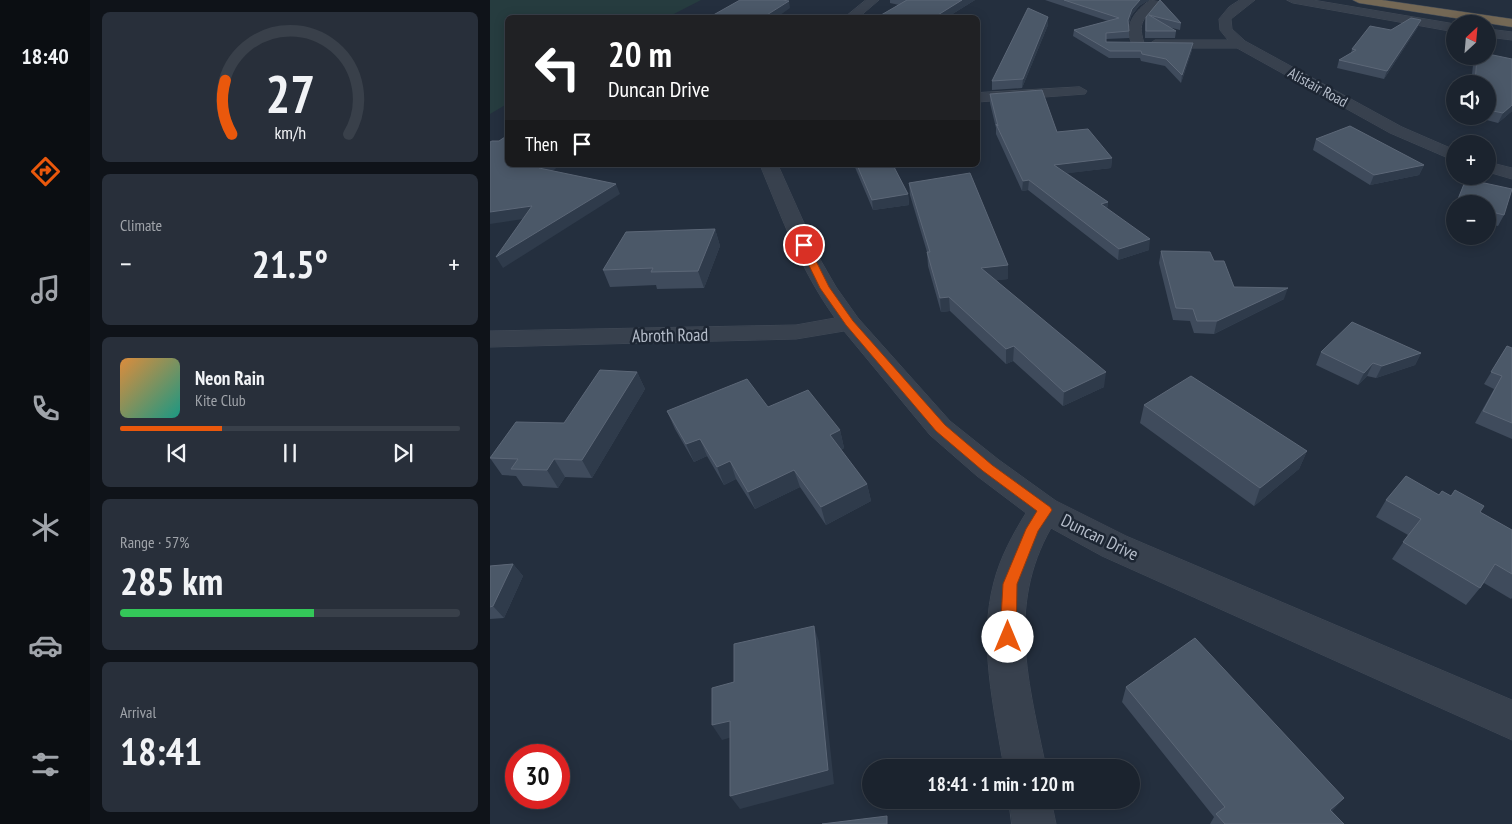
<!DOCTYPE html>
<html lang="en">
<head>
<meta charset="utf-8">
<style>
  body { margin:0; font-family:"PT Sans Narrow",sans-serif; background:#282f3a; color:#f1f3f6; height:100vh; display:flex; flex-direction:column; font-size:19px; white-space:nowrap }
  * { box-sizing:border-box; margin:0 }
  p { font-size:16px; color:#a0a4aa }
  .icon { flex:none; width:28px; height:28px; fill:none; stroke:currentColor; stroke-width:2; stroke-linecap:round; stroke-linejoin:round }
  .map { position:relative; flex:1; overflow:hidden }
  .side { display:flex; flex-direction:column; gap:12px; padding:12px; background:#0f1319; width:400px }
  .side>* { flex:none }
  .hud { position:absolute; left:15px; top:15px; width:475px; height:152px; border-radius:8px; box-shadow:0 2px 12px #0003,0 0 0 1px #39404a; background:#202124; color:#fff; overflow:hidden }
  .needle { width:32px; rotate:26deg }
  .tools { position:absolute; left:956px; top:15px; display:grid; gap:10px }
  .tools a { display:grid; place-items:center; width:50px; height:50px; border-radius:50%; background:#1b232e; box-shadow:0 2px 12px #0003,0 0 0 1px #39404a; font-size:25px }
  .speed { position:absolute; left:15px; top:744px; display:flex; gap:10px; font-size:25px; font-weight:700; text-align:center }
  .speed>* { display:grid; place-content:center; width:65px; height:65px; border-radius:50%; background:#1b232e; box-shadow:0 2px 12px #0003,0 0 0 1px #39404a; line-height:1 }
  .speed .limit { border:8px solid #d22; background:#fff; color:#111 }
  .pin { position:absolute; display:grid; place-items:center; width:42px; height:42px; color:#fff; margin:-21px; border:2px solid #fff; border-radius:50%; box-shadow:0 1px 5px #0007 }
  .me { position:absolute; width:55px; margin:-28px; rotate:0deg; stroke-linejoin:round; filter:drop-shadow(0 0 4px #0008) }
  .turn { display:flex; align-items:center; gap:18px; height:105px; padding:0 20px; font-size:22px }
  .turn .icon { width:65px; height:65px; stroke-width:2.5 }
  .turn b { display:block; font-size:35px; line-height:42px }
  .then { display:flex; align-items:center; height:48px; padding:0 20px; background:#0003; gap:10px; font-size:19px }
  .big { font-size:38px; font-weight:700; line-height:1.1 }
  .side .tile { flex:1; display:flex; flex-direction:column; justify-content:center; gap:8px; min-width:0; padding:0 18px; border-radius:8px; background:#282f3a }
  .side .dial { align-items:center; gap:0 }
  .dial svg { height:130px; overflow:visible; fill:none; stroke:#39404a; stroke-width:7; stroke-linecap:round; text-anchor:middle }
  .dial text { fill:#f1f3f6; stroke:none }
  .song { display:flex; align-items:center; gap:15px }
  .cover { width:60px; height:60px; border-radius:8px; background:linear-gradient(135deg,hsl(30 70% 55%),hsl(170 70% 35%)) }
  .played { height:5px; border-radius:2px; background:linear-gradient(90deg,#ea580c 30%,#39404a 30%) }
  .keys { display:flex; justify-content:space-around; direction:ltr }
  .heat { display:flex; justify-content:space-between; align-items:center; font-size:28px; direction:ltr }
  .charge { height:8px; border-radius:4px; background:linear-gradient(90deg,#34c759 57%,#39404a 0) }
  .trip { position:absolute; left:372px; top:759px; width:278px; height:50px; border-radius:25px; background:#1b232e; box-shadow:0 2px 12px #0003,0 0 0 1px #39404a; font-weight:700; line-height:50px; text-align:center }
  main { display:flex; flex:1; min-height:0 }
  .tab-bar { display:flex; flex-direction:column; width:90px; justify-content:space-around; align-items:center; background:#0b0e12; color:#a0a4aa }
  .tab-bar .icon { width:35px; height:35px }
  .tab-bar .selected { color:#ea580c }
  .tab-bar b { font-size:22px; color:#f1f3f6 }
  .map>svg:first-child { display:block }
  .green { fill:#263c3f }
  .lines { fill:none; stroke-linecap:round; stroke-linejoin:round }
  .minor-casing { stroke:#414a57; stroke-width:1 }
  .tertiary-casing { stroke:#414a57; stroke-width:1 }
  .motorway-casing { stroke:#434c59; stroke-width:1 }
  .minor { fill:#38414e; fill-rule:evenodd }
  .tertiary { fill:#38414e; fill-rule:evenodd }
  .motorway { fill:#746855; fill-rule:evenodd }
  .wall { fill:#3f4b5c }
  .shaded-wall { fill:#2f3b4b }
  .building { fill:#4b5868; stroke:#5c6777 }
  .route { fill:#ea580c; stroke:#983908 }
  .labels { text-anchor:middle; dominant-baseline:central; stroke-width:5; stroke-linejoin:round; paint-order:stroke }
  .far-street-label { font-size:15px; fill:#b4bcc9; stroke:#1d2633 }
  .street-label { font-size:18px; fill:#b4bcc9; stroke:#1d2633 }
</style>
</head>
<body>
<main>
<nav class="tab-bar">
<b>18:40</b>
<svg class="icon selected" aria-label="directions" viewBox="0 0 24 24"><path d="M12 3l9 9-9 9-9-9zM9 14v-3h6M13 9l2 2-2 2"/></svg>
<svg class="icon" aria-label="music" viewBox="0 0 24 24"><path d="M9 18V5l10-2v13"/><circle cx="6" cy="18" r="3"/><circle cx="16" cy="16" r="3"/></svg>
<svg class="icon" aria-label="phone" viewBox="0 0 24 24"><path d="M5 4h4l2 5-3 2q2 4 5 5l2-3 5 2v4C11 20 4 13 5 4z"/></svg>
<svg class="icon" aria-label="climate" viewBox="0 0 24 24"><path d="M12 3v18M4 7l16 10M4 17L20 7"/></svg>
<svg class="icon" aria-label="car" viewBox="0 0 24 24"><path d="M5 17H2v-5l4-1 3-4h7l3 4 3 1v5h-3M9 17h6M6 11h13"/><circle cx="7" cy="17" r="2"/><circle cx="17" cy="17" r="2"/></svg>
<svg class="icon" aria-label="filters" viewBox="0 0 24 24"><path d="M4 7h16M4 17h16"/><circle cx="9" cy="7" r="2"/><circle cx="15" cy="17" r="2"/></svg>
</nav>
<section class="side">
<div class="tile dial"><svg viewBox="0 0 100 80">
<path d="M14 69A42 42 0 1 1 86 69"/>
<path d="M14 69A42 42 0 0 1 10 36" stroke="#ea580c"/>
<text x="50" y="56" font-size="32" font-weight="700">27</text>
<text x="50" y="72" font-size="11">km/h</text>
</svg></div>
<div class="tile"><p>Climate</p>
<div class="heat"><a>−</a><b class="big">21.5°</b><a>+</a></div>
</div>
<div class="tile">
<div class="song"><i class="cover"></i><div><b>Neon Rain</b><p>Kite Club</p></div></div>
<div class="played"></div>
<div class="keys"><svg class="icon" aria-label="previous" viewBox="0 0 24 24"><path d="M18 5L8 12l10 7zM5 5v14"/></svg><svg class="icon" aria-label="pause" viewBox="0 0 24 24"><path d="M8 5v14M16 5v14"/></svg><svg class="icon" aria-label="next" viewBox="0 0 24 24"><path d="M6 5l10 7-10 7zM19 5v14"/></svg></div>
</div>
<div class="tile"><p>Range · 57%</p><b class="big">285 km</b><div class="charge"></div></div>
<div class="tile"><p>Arrival</p><b class="big">18:41</b></div>
</section>
<div class="map">
<svg width="1022" height="824" viewBox="0 0 1022 824">
  <rect width="100%" height="100%" fill="#242f3e"/>
  <!-- green -->
  <path class="green" d="M0,0H211L178,17L18,18L17,104L0,114Z"/>
  <g class="lines">
    <defs>
      <path id="minor" d="M376,0H389L368,18H354Z
        M660,0L671,2C657,18 646,18 654,43L653,46H643C632,26 645,11 660,0Z
        M750,0H765L741,19L742,29L755,41L912,127L965,150V161L900,133L747,48H665L659,44L665,40H738L730,30L729,19L739,7Z
        M590,87L597,91L595,94L488,102V93Z
        M998,162L1022,168V179L998,172Z
        M270,165H288L331,261L346,287L368,318L460,421L509,460L566,501L636,536L1022,700V740L612,556L561,528C516,607 539,684 556,768H514C504,708 488,641 504,582C510,558 523,534 536,513L487,476L440,435L354,331L306,339L0,347V331L306,325L345,318C310,269 293,220 270,165Z
        M519,800H561L566,824H522Z"/>
      <path id="tertiary" d="M797,0H823L965,24V32L803,3Z
        M998,29L1022,32V40L998,37Z"/>
      <path id="motorway" d="M863,0H892L1022,19V27L869,3Z"/>
    </defs>
    <!-- minor casing -->
    <use href="#minor" class="minor-casing"/>
    <!-- tertiary casing -->
    <use href="#tertiary" class="tertiary-casing"/>
    <!-- motorway casing -->
    <use href="#motorway" class="motorway-casing"/>
    <!-- minor -->
    <use href="#minor" class="minor"/>
    <!-- tertiary -->
    <use href="#tertiary" class="tertiary"/>
    <!-- motorway -->
    <use href="#motorway" class="motorway"/>
  </g>
  <!-- wall -->
  <path class="wall" d="M400,0H485L456,18L409,5L400,3Z
    M555,0H659L649,6L641,16L639,24V38L616,39V42L702,50L691,83L675,66L651,61L650,58H619L583,36L584,30L618,21Z
    M670,0L691,23L690,30L678,27L686,31L685,38H655V23L656,17Z
    M558,17V25L532,88L502,90V81Z
    M928,27L894,79L847,68L849,60L861,53L862,49L901,30Z
    M987,56L992,57L993,56H998L1022,111L1008,123L981,116H998V84H981L983,65Z
    M500,94L567,132L622,158L621,168L577,173L618,202L617,208L659,250L628,260L538,190L532,191L506,134V128L500,103Z
    M826,139L934,165L929,175L880,185L823,150Z
    M364,165H403L418,194L419,205L383,210Z
    M976,179L1014,215L1008,226L998,224V204H966Z
    M419,183L518,265V279L506,280L614,387L573,406L523,361L516,364L460,311L451,312L438,266L437,252L420,195Z
    M965,205V216L961,215Z
    M225,229L230,246L214,288L167,289L166,285L120,287L113,270Z
    M671,251L724,261L744,287L794,299L724,334L704,333L700,321L683,320L669,263Z
    M1017,346L1022,348V439L985,423L1004,389L994,384Z
    M831,352L931,353L925,365L886,378L877,376L868,385L826,365Z
    M147,372L155,389L102,478L75,477L68,488L33,486L26,476L12,475L0,458V457L74,423Z
    M654,405L817,451L809,469L764,506L650,423Z
    M278,407L350,430L354,448L351,450L377,484L381,501L336,525L310,487L265,509L246,479L234,485L217,456L204,462L185,429L177,411Z
    M949,495L990,512L1022,530V598L1021,599L994,583L990,588L976,605L902,559L918,535L886,517L896,500Z
    M23,564L33,576L14,618L0,619V566Z
    M636,687L854,798L842,811L854,824H720L724,817L632,702Z"/>
  <!-- shaded-wall -->
  <path class="shaded-wall" d="M472,0H485L456,18H443Z
    M650,0H659L649,6L641,16L638,27V20L642,9Z
    M299,1L300,8L286,18H272Z
    M558,17V25L532,88L533,79Z
    M931,20L928,27L894,79L897,71Z
    M703,43L702,50L691,83L692,75Z
    M1022,105V111L1008,123L1013,113Z
    M622,158L621,168L564,175V165Z
    M53,165H70L54,178L49,168Z
    M934,165L929,175L880,185L884,175Z
    M539,180L538,190L532,191L533,181Z
    M126,184L130,194L13,268L6,257Z
    M418,194L419,205L383,210L382,200Z
    M618,202L617,212L611,204Z
    M42,206L47,217L0,224V212Z
    M225,229L230,246L214,288L208,271Z
    M660,239L659,250L628,260L629,249Z
    M518,265V279L492,282L491,268Z
    M798,288L794,299L724,334L727,321Z
    M459,297L460,311L451,312L450,298Z
    M524,346L523,361L516,364V349Z
    M931,353L925,365L886,378L892,366Z
    M883,363L877,376L868,385L874,373Z
    M147,372L155,389L102,478L92,460Z
    M616,372L614,387L573,406L574,392Z
    M350,430L354,448L344,453L340,435Z
    M210,439L217,456L204,462L196,444Z
    M817,451L809,469L764,506L770,488Z
    M64,459L75,477L68,488L57,470Z
    M240,461L246,479L234,485L227,467Z
    M304,470L310,487L265,509L258,492Z
    M377,484L381,501L336,525L331,507Z
    M23,564L33,576L14,618L3,606Z
    M324,626L329,642L344,784L250,809L240,796Z
    M240,721L249,735L232,740L222,725Z
    M854,798L842,811L840,810Z"/>
  <!-- building -->
  <path class="building" d="M250,0H292L299,1L272,18H218Z
    M417,0H472L443,18H386Z
    M574,0H650L642,9L638,20L639,31L616,33V42L703,43L692,75L676,59L652,54L651,51H620L584,30L629,18Z
    M670,0L691,23L659,15L686,31H656V17Z
    M538,8L558,17L533,79L502,81Z
    M921,18L931,20L897,71L849,60L866,50L862,49L880,26L901,30Z
    M998,54L1022,59V105L1013,113L998,110V84H985L987,56L993,57L994,56H998Z
    M552,90L567,132L598,129L622,158L564,165L618,202L611,204L660,239L629,249L539,180L533,181L506,124L508,126L500,94Z
    M860,126L934,165L884,175L826,139Z
    M18,135V165H53L49,168L126,184L6,257L42,206L0,212V142L2,141H9Z
    M367,165H403L418,194L382,200Z
    M480,173L518,265L491,268L616,372L574,392L524,346L516,349L459,297L450,298L437,252H440L419,183Z
    M976,179L1022,189L1014,215L998,211V204H966Z
    M225,229L208,271L161,272L163,268L113,270L136,232Z
    M671,251L720,252L724,261H734L744,287L798,288L727,321H707L703,309L686,308Z
    M862,322L931,353L892,366L883,363L874,373L831,352Z
    M1017,346L1022,348V423L993,411L1012,376L1001,372Z
    M110,370L147,372L92,460L64,459L57,470L21,469L28,459L0,458L26,422L74,423Z
    M701,376L817,451L770,488L654,405Z
    M257,379L278,407L318,390L350,430L340,435L377,484L331,507L304,470L258,492L240,461L227,467L210,439L196,444L177,411Z
    M916,476L949,495L952,491L961,496L965,490L994,506L990,512L1022,530V574L1005,564L990,588L913,542L931,519L896,500Z
    M23,564L3,606L0,607V566Z
    M324,626L338,770L240,796V721L222,725V688L244,682V644Z
    M705,638L854,798L840,810L854,824H735L726,814L735,807L636,687Z
    M397,816V824H332Z"/>
  <!-- route -->
  <path class="route" d="M310,243L318,245L339,287L363,321L455,425L502,465L560,507L562,510L548,531L527,584L526,637L523,642L518,644L513,642L510,637L513,584L536,529L547,511L493,471L446,431L356,325L330,288L309,245Z"/>
  <g class="labels">
    <!-- far-street labels -->
    <g class="far-street-label">
      <text transform="translate(828 87) rotate(29)">Alistair Road</text>
    </g>
    <!-- street labels -->
    <g class="street-label">
      <text transform="translate(180 335) rotate(-1)">Abroth Road</text>
      <text transform="translate(610 537) rotate(26)">Duncan Drive</text>
    </g>
  </g>
</svg>
<div class="tools">
<a><svg class="needle" viewBox="-14 -14 28 28"><path d="M0-13l5 13h-10z" fill="#e53935"/><path d="M0 13l5-13h-10z" fill="#a0a4aa"/></svg></a>
<a><svg class="icon" aria-label="sound" viewBox="0 0 24 24"><path d="M4 9h4l5-4v14l-5-4H4zM17 9q2 3 0 6"/></svg></a>
<a>+</a>
<a>−</a>
</div>
<div class="speed"><div class="limit">30</div></div>
<div class="pin" style="left:314px;top:245px;background:#d93025"><svg class="icon" aria-label="arrive" viewBox="0 0 24 24"><path d="M6 21V4h12l-3 4 3 4H6"/></svg></div>
<svg class="me" style="left:518px;top:637px" viewBox="-20 -20 40 40"><circle r="19" fill="#fff"/><path d="M0-13L10 11 0 6-10 11z" fill="#ea580c"/></svg>
<div class="trip">18:41 · 1 min · 120 m</div>
<div class="hud">
<div class="turn"><svg class="icon" aria-label="left" viewBox="0 0 24 24"><path d="M17 20v-9H6M10 6l-5 5 5 5"/></svg><div><b>20 m</b>Duncan Drive</div></div>
<div class="then">Then<svg class="icon" aria-label="arrive" viewBox="0 0 24 24"><path d="M6 21V4h12l-3 4 3 4H6"/></svg></div>
</div>
</div>
</main>
</body>
</html>
